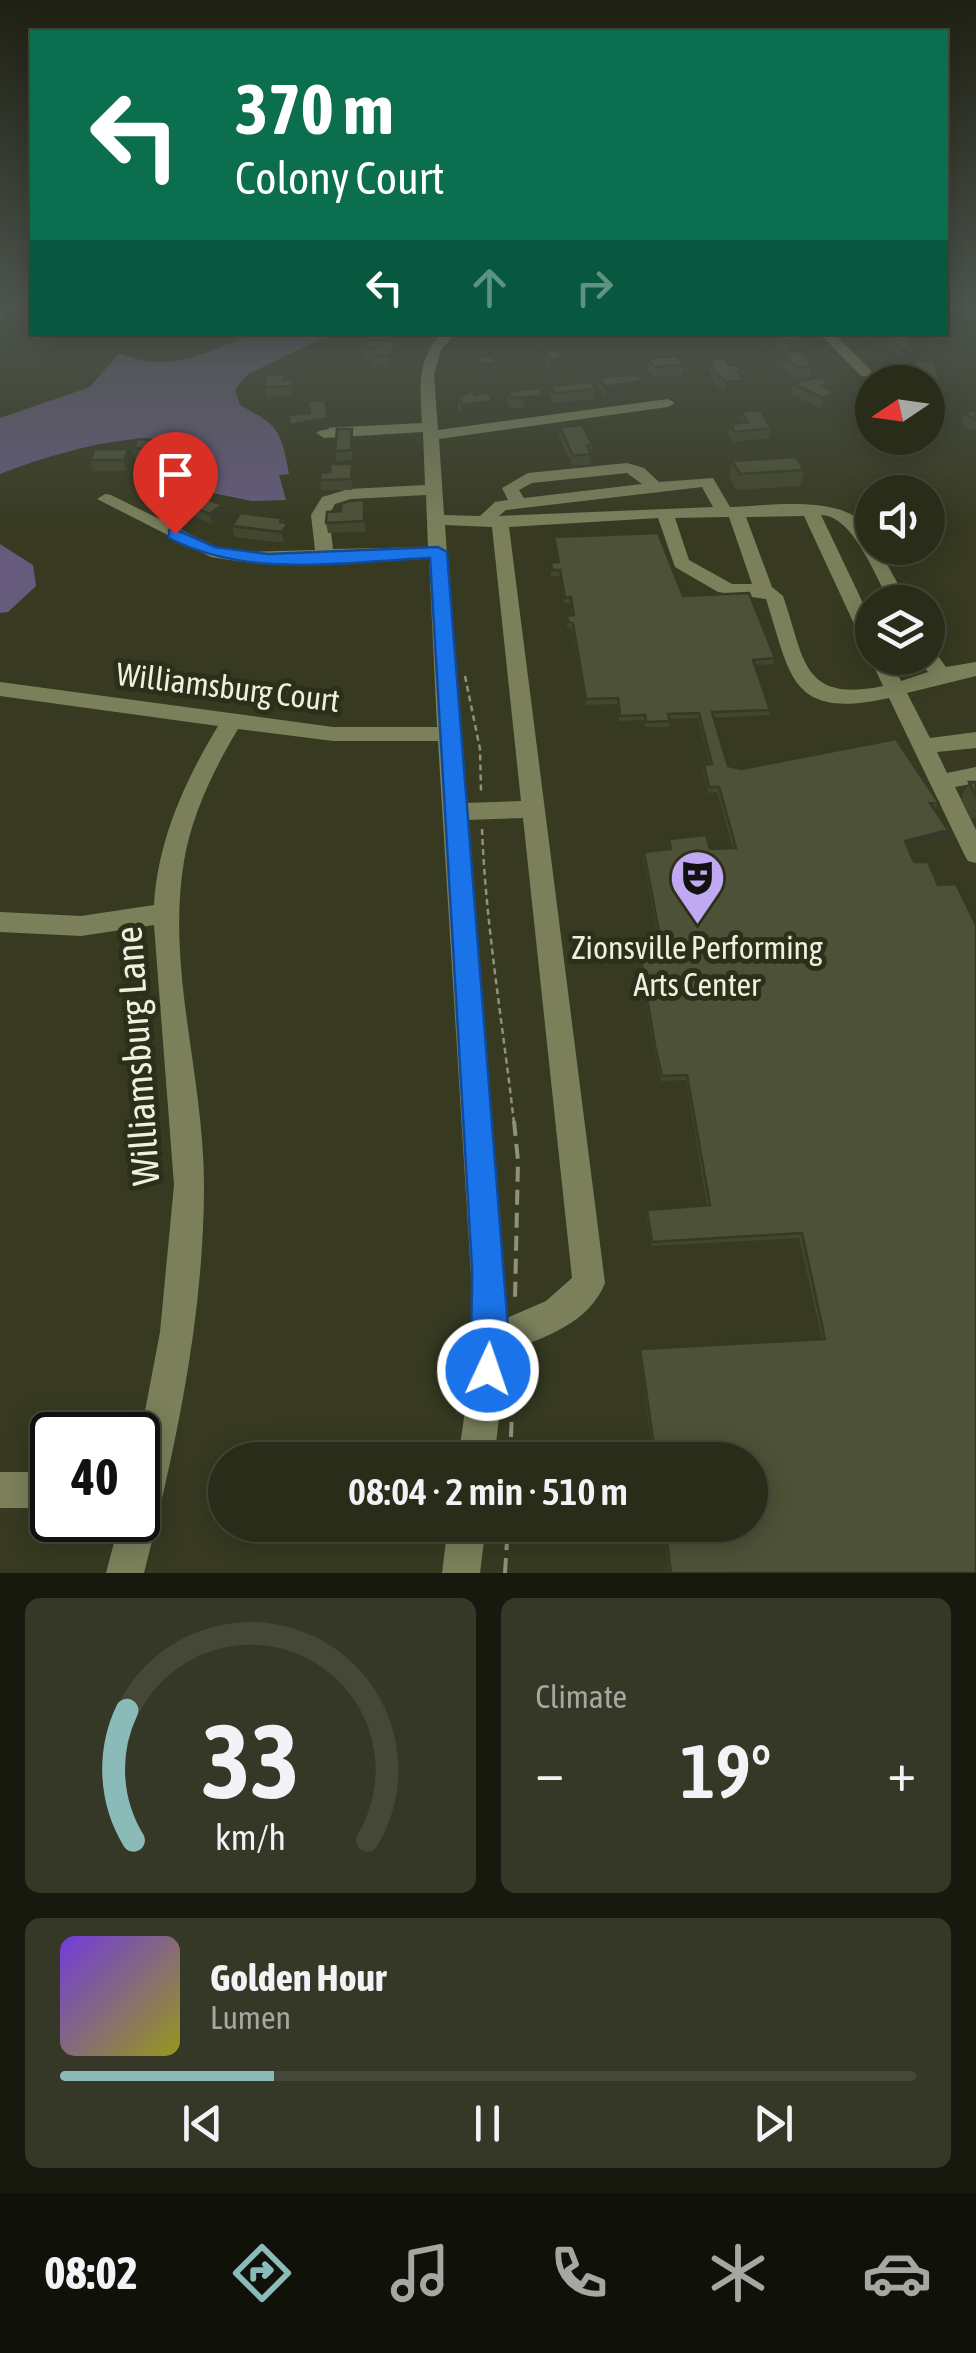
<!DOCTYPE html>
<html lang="en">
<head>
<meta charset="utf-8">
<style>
  body { margin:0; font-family:"Asap Condensed",sans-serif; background:#353826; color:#f1f3f6; height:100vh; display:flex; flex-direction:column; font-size:38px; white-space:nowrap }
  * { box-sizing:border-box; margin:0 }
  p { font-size:32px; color:#a5a7a2 }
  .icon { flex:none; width:55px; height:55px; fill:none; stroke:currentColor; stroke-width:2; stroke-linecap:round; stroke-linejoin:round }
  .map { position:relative; height:1573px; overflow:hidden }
  .side { display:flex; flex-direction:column; gap:25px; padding:25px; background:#17180e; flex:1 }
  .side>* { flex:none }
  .guide { position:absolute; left:30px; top:30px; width:918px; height:305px; border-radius:0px; box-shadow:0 5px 25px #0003,0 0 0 2px #454838; background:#0b6e4f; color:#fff; overflow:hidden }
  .needle { width:65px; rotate:257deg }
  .tools { position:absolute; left:855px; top:365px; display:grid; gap:20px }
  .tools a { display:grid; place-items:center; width:90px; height:90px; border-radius:50%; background:#292c19; box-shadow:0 5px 25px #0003,0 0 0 2px #454838; font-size:50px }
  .speed { position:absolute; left:30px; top:1412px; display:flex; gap:20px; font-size:50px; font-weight:700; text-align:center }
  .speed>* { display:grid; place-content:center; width:130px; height:130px; border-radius:50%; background:#292c19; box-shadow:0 5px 25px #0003,0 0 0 2px #454838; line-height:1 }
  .speed .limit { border:5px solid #111; border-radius:15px; background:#fff; color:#111 }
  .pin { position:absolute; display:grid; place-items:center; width:85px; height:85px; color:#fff; margin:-102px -42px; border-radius:50% 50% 50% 0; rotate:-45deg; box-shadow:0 0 10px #0007 }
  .pin .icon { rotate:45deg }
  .me { position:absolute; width:110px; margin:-55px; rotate:3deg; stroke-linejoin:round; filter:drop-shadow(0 0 8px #0008) }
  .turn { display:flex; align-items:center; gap:35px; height:210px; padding:0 40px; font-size:45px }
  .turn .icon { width:130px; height:130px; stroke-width:2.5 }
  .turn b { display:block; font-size:70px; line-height:85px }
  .lanes { display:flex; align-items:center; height:95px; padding:0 40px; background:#0003; justify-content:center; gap:50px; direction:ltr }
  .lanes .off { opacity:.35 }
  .big { font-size:75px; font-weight:600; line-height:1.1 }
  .side .tile { flex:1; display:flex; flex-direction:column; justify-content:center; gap:15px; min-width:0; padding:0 35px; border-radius:15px; background:#353826 }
  .side .dial { align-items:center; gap:0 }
  .dial svg { height:260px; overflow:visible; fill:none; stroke:#454838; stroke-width:7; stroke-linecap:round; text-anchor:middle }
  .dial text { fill:#f1f3f6; stroke:none }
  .song { display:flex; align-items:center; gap:30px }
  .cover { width:120px; height:120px; border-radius:15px; background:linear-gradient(135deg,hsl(260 70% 55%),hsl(60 70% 35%)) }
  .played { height:10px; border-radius:5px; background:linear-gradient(90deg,#8bbbb9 25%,#454838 25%) }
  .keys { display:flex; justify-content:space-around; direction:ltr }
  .heat { display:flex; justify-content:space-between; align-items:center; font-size:55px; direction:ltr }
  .side .tiles { flex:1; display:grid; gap:25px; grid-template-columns:1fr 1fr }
  .tile:last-child { grid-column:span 2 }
  .trip { position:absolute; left:208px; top:1442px; width:560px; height:100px; border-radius:50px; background:#292c19; box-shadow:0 5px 25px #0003,0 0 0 2px #454838; font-weight:600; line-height:100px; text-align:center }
  .tab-bar { display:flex; height:160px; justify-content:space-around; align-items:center; background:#10120a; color:#a5a7a2 }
  .tab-bar .icon { width:70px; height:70px }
  .tab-bar .selected { color:#8bbbb9 }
  .tab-bar b { font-size:45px; color:#f1f3f6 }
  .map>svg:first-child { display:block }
  .green { fill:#665b7d }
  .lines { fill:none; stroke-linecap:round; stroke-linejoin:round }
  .path-far1 { stroke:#8f917d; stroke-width:2.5; stroke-dasharray:6 4; stroke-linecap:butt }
  .path { stroke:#8f917d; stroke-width:4; stroke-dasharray:15 8; stroke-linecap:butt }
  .minor { fill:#7b805b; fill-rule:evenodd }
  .wall { fill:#42462f }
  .shaded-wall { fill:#363926 }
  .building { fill:#4d5137; stroke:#363926; stroke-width:2.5 }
  .route { fill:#1a73e8; stroke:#114b97; stroke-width:2.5 }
  .labels { text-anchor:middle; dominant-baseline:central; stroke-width:10; stroke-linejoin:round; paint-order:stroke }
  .street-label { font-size:32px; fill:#eef0e1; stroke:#2d3018 }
  .poi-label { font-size:32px; fill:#eef0e1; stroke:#2d3018 }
  .near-street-label { font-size:38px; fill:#eef0e1; stroke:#2d3018 }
</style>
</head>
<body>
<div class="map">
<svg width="976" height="1573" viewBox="0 0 976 1573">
  <rect width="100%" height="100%" fill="#373a21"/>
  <!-- green -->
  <path class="green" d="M255,333H333L247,375L235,390L240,405C279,426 281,430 289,474L279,475L286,500L252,501L208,492C204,471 199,450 176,442C135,428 39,458 0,474V418L90,387L119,353C171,375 206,352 255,333Z
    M0,544L33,565L36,586L8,612L0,613Z"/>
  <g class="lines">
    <!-- path-far1 -->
    <path class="path-far1" d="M465,676L480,749L481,791
      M482,829C486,928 503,1025 514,1123"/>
    <!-- path -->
    <path class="path" d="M514,1121L518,1161L515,1299
      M510,1460L513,1387
      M505,1573L508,1525"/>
    <!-- minor -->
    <path class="minor" d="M0,310H12L0,315Z
      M443,332H457L441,350L434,374L438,430L668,399L675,403L668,407L439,439L444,515L480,516L495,502L508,500L502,488L528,473L627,463L644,468L659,482L713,478L730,507C768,506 872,489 872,548H878L908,602H890C876,578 853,515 821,515L872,622V647L862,641L804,516L746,517L772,587L783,596C805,659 801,703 883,686L870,658L872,654V658H890L901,681L928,672L918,658H928V651L935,652L946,667L976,662V676L907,693L930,738L976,732V748L937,752L947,773L976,767V783L955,787L976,830V863L968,861L964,854L889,698C790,720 791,677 766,599L718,592L675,567L658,518L509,527L605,1283C589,1323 545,1338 507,1351L494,1460H458L475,1340L438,741H333L238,729C214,769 192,814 184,861C166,969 204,1076 204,1185C204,1316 176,1446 144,1573H106L120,1520H138V1448L160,1332L174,1185L154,925L81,936L0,932V912L81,916L154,905C158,839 185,781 218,726L0,696V682L333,727H437L429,558L243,562L211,557L97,499L105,494L111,495L216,547L243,552L315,550L311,515L322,497L349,489L425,485L423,432L324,438L316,433L324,428L422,423C420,387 416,359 443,332ZM627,473L642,484L524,498L519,490L532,483ZM702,487L713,507L499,516L506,510ZM426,495L428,547L333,549L329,515L335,504L351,499ZM724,517H729L752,584H732L689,560L675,518ZM445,525L492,527L521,801L464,803ZM523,818L572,1278L546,1301L507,1318L466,820Z
      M818,332H832L871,370V376H861Z
      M0,1472H52V1508H0Z
      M448,1525H486L480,1573H442Z"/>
  </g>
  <!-- wall -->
  <path class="wall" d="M863,332H890L888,337L917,351L914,361L903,362L886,347L888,339L873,341Z
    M779,334L802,342L800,351L811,367L809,377H794L782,368L787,353L777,343Z
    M364,348L395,350L390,366L373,365L372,358L365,357Z
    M543,351L563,367L550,369L542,360Z
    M648,359L683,365L681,375L653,377L647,369Z
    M711,360L741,377V390L725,392L714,383L710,370Z
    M915,360L941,380L938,390L928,389V382H915L912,370Z
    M284,375L285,380L293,379V396L266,397L265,387Z
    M599,377L642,380L640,390L605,397L598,387Z
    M793,384L828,390L835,393L832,403L820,408L791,394Z
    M551,386L595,389L594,399L554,403L550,396Z
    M507,392L543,406L510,408L507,402Z
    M475,395L492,411L462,415L458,408V397Z
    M976,410V429L971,431L961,424L964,413Z
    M741,412L771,428L769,438L733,442L728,434L730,424L740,423Z
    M560,427L592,444L590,464L573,466L559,437Z
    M353,439L352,460L336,461L335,451Z
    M160,441L163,451L156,460L134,458L132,448Z
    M131,459L126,471H93L90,460Z
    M732,461L804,470L800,486L736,490L729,476Z
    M352,464L353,474L352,490H321L320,480L330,472Z
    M147,472L188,490L170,498L150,483Z
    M179,500L222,505L225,516L212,524L181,511Z
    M365,511V532L328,533L326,523Z
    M282,518L289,533L284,543L234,537L232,526Z
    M554,537L683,596L775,658L774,664L755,665L770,710L769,715L714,718L728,766L938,802L936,807L933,808L948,830L946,836L907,845L976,1573H669L663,1525H750V1460H654L639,1353L640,1349L822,1339L799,1238L651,1246L646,1215L647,1210L707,1205L686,1080L661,1081L654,1051L640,965L641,960L662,958L643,857L644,852L669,849V839L710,849L733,848L717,792L708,793L703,771L704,765H710L698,718L670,719L669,727H645L644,720L619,721L617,704L586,705L572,629L567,626V616L572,615L571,603H564L560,576H551V563L558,562Z
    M969,782H976V818H970L961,798Z"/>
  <!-- shaded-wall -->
  <path class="shaded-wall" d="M875,332H890L888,339L873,341Z
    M513,334V343L490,346V336Z
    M395,341V350L390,366V356Z
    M802,342L800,351L787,353L789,343Z
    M914,345L912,352L917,351L914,361L903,362L906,352L910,346Z
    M563,358V367L550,369V360Z
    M494,362V372L479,374V364Z
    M642,380L640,390L605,397V387Z
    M743,380L741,390L725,392L726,382Z
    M835,393L832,403L820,408L823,398Z
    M543,396V406L524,408V398Z
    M493,401L492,411L462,415V405Z
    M328,418L329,429L291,436L290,425Z
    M160,441L163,451L156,460L154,450Z
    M128,449L131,459L126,471L124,460Z
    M185,479L188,490L170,498L168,487Z
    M222,505L225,516L212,524L209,514Z
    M288,523L289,533L284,543L282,532Z
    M948,830L946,836L903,846L905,841Z"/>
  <!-- building -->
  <path class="building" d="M488,332H513V334L490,336Z
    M793,332L802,342L789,343L779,334Z
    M902,336L914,345L910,346L917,351L906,352L888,337Z
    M367,340L395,341L390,356L372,355L374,348H364Z
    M556,349L563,358L550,360L543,351Z
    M802,351L811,367H796L784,358H791L787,352Z
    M489,355L494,362L479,364L476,359Z
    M677,356L683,365L654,367L648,359Z
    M725,359L730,366L737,365L742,371H736L743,380L726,382L715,373L711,360Z
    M915,360L933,361L941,380L919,379Z
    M266,375H284L283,380L293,379L292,386L265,387Z
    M638,375L642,380L605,387L599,377Z
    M819,377L830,382L822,386L835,393L823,398L793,384Z
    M591,382L595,389L555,393L551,386Z
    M539,388L543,396L511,398L507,392Z
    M473,391L475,395L488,393L493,401L462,405L458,397Z
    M325,400L328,418L290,425L288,415L310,413L308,401Z
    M760,410L771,428L735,432L730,424L748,422L741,412Z
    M976,410V420L964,413Z
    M582,425L592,444L587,445L591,454L573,456L560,427Z
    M337,429H352L351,450L335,451Z
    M138,439L160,441L154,450L132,448Z
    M95,449H128L124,460H90Z
    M796,457L804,470L740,474L732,461Z
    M331,464H352L351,479L320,480L321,473L330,472Z
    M164,465L185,479L168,487L147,472Z
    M192,492L222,505L209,514L179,500Z
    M364,500V521L326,523L327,512L341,511V504L349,501Z
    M240,513L282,518L280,522L288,523L282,532L232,526Z
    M658,533L683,596L749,593L775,658L753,660L770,710L712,712L728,766L741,769L896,739L938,802L930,803L948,830L905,841L914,862H928L938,885L956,884L976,925V1573H671L665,1525H750V1460H656L640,1349L825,1339L802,1233L652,1242L647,1210L710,1205L687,1075L662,1076L655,1046L641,960L664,958L644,852L671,849L669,839L706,835L710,849L736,848L719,787H709L704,765L712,764L699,713L668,714L670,721L646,722L645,715L620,716L618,698L586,699L573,624L568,621L567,616L574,615L571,597L565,598L560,570H552L551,563L559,562L554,537Z
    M969,782H976V797Z"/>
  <!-- sky -->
  <linearGradient id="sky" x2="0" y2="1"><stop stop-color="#1e2012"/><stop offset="0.58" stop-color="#4d554e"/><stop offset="1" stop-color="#4d554e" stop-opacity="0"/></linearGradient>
  <rect width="976" height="530" fill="url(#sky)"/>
  <!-- route -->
  <path class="route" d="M175,529L215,547L268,554L438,547L447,552L509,1340L500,1382L488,1387L476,1382C468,1363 473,1294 472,1268L430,558C342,562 249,579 169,538V530Z"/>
  <!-- icons -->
  <defs>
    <symbol id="theatre-pin" viewBox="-11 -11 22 30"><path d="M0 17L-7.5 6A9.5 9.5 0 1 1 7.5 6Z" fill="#c0a8f3" stroke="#2d3018"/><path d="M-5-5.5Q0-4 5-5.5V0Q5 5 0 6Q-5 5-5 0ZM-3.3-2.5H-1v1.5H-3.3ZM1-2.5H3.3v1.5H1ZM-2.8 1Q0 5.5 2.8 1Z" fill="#111"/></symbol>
  </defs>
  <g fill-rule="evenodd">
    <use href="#theatre-pin" x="666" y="846" width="63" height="86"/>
  </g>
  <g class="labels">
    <!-- street labels -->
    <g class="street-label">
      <text transform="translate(228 687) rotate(7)">Williamsburg Court</text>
    </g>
    <!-- poi labels -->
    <g class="poi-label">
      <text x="697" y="947">Zionsville Performing<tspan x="697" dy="37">Arts Center</tspan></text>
    </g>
    <!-- near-street labels -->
    <g class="near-street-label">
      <text transform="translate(137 1056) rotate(-94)">Williamsburg Lane</text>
    </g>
  </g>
</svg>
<div class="tools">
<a><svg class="needle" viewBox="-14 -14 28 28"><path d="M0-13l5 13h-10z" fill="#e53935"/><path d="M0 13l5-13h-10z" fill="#a5a7a2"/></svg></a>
<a><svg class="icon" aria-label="sound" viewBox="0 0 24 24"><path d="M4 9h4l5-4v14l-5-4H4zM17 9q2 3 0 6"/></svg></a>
<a><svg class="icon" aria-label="layers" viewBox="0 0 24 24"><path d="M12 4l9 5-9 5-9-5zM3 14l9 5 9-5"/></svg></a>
</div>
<div class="speed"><div class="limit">40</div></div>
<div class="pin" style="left:175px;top:534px;background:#d93025"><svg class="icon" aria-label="arrive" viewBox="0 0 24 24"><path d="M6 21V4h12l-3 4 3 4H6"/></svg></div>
<svg class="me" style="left:488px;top:1370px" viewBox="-20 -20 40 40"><circle r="17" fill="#1a73e8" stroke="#fff" stroke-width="3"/><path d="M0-11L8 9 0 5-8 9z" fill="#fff"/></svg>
<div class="trip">08:04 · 2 min · 510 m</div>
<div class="guide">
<div class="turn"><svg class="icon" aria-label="left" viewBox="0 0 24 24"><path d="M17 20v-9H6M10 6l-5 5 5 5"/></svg><div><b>370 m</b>Colony Court</div></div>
<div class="lanes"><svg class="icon" aria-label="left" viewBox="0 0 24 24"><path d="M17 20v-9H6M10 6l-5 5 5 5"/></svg><svg class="icon off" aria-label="ahead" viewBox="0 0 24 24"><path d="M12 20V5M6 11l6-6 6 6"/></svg><svg class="icon off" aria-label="right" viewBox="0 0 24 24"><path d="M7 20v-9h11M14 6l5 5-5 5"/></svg></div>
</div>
</div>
<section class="side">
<div class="tiles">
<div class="tile dial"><svg viewBox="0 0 100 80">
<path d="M14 69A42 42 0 1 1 86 69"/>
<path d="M14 69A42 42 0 0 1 12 29" stroke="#8bbbb9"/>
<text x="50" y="56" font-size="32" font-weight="700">33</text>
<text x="50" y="72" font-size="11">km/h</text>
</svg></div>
<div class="tile"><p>Climate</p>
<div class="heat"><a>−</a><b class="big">19°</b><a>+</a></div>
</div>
<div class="tile">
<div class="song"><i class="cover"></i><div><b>Golden Hour</b><p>Lumen</p></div></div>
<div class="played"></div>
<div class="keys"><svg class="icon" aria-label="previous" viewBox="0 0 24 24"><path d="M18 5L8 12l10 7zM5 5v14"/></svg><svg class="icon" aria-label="pause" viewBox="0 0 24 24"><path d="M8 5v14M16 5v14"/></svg><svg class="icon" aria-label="next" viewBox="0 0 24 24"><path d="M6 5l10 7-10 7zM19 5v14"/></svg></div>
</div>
</div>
</section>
<nav class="tab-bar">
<b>08:02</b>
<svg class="icon selected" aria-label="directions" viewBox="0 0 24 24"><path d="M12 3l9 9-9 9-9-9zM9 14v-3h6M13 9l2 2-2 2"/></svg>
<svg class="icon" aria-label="music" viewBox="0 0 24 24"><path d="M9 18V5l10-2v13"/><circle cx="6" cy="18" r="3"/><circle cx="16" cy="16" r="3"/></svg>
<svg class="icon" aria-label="phone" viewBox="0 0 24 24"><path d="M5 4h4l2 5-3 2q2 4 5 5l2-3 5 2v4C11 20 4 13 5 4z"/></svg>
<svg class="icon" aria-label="climate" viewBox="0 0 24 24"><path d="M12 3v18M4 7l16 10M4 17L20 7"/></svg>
<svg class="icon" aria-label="car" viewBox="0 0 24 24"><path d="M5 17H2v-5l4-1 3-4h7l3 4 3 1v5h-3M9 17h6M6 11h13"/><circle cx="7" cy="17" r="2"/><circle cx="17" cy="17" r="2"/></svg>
</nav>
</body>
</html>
